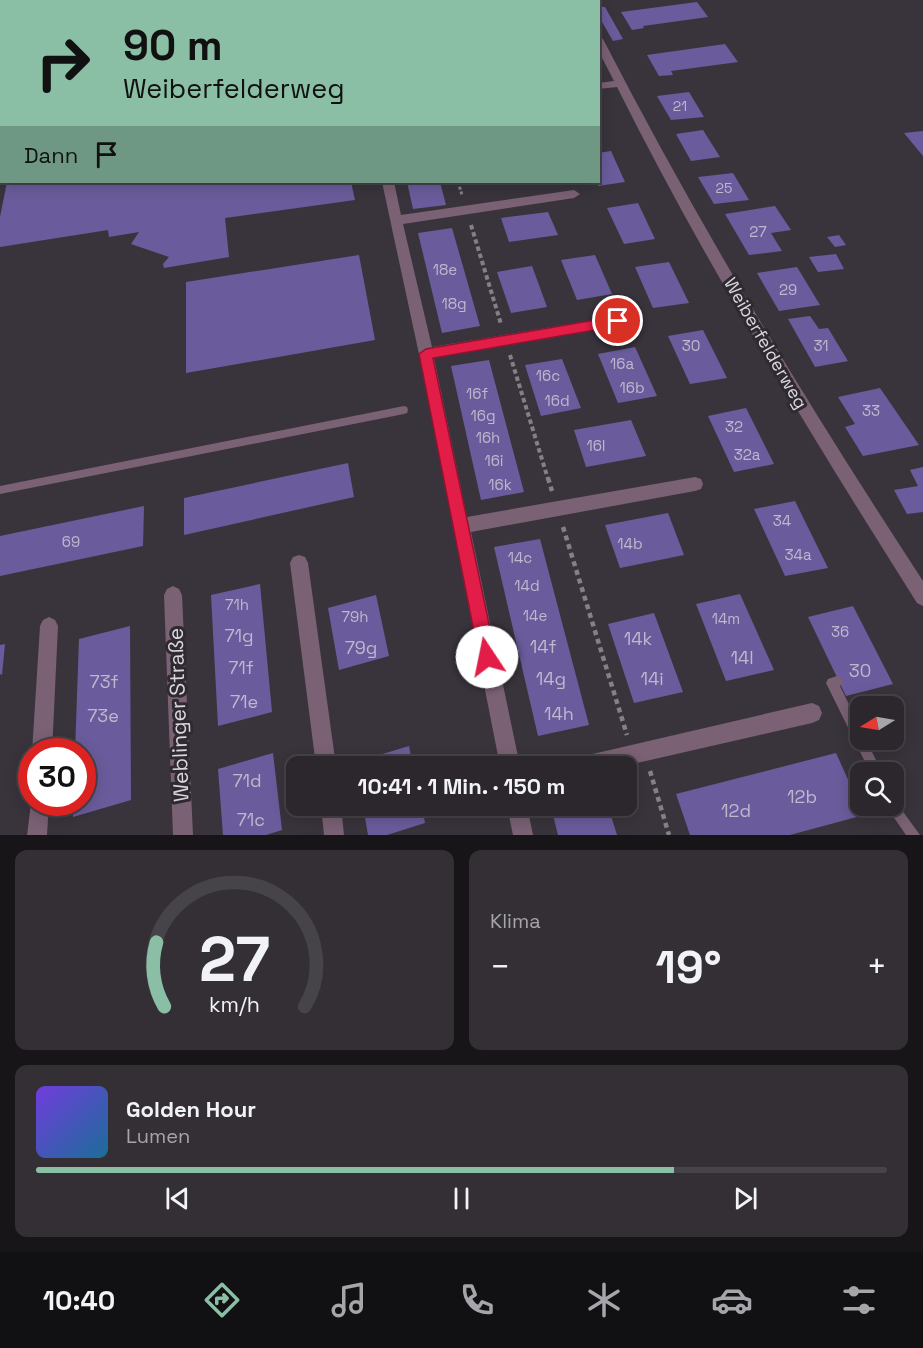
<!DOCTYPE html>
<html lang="de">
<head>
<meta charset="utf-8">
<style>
  body { margin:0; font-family:"Space Grotesk",sans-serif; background:#332f35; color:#f1f3f6; height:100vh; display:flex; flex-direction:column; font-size:22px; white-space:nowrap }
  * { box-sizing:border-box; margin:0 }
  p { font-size:20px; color:#a6a5aa }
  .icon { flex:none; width:33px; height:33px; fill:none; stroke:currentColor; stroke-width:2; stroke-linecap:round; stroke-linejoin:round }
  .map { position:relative; height:835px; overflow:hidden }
  .side { display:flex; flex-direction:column; gap:15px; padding:15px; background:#181519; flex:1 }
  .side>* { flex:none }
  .top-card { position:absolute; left:0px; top:0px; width:600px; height:183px; box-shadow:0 3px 15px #0003,0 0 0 2px #474449; background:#8abfa5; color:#111; overflow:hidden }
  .needle { width:39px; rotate:259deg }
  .fabs { position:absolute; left:850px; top:696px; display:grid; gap:12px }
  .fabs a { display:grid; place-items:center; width:54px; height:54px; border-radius:12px; background:#2b272d; box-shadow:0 3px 15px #0003,0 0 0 2px #474449; font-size:30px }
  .speed { position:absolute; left:18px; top:738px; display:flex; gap:12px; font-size:30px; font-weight:700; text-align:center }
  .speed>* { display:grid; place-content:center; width:78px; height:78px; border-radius:50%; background:#2b272d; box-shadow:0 3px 15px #0003,0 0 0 2px #474449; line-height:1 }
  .speed .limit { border:9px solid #d22; background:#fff; color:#111 }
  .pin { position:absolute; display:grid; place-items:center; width:51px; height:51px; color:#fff; margin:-26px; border:3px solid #fff; border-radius:50%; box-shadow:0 2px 6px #0007 }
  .me { position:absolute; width:66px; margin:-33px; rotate:349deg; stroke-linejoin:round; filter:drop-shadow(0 0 4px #0008) }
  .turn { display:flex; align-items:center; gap:21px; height:126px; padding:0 24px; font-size:27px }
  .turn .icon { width:78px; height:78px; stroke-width:2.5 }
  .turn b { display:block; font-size:42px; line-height:51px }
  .then { display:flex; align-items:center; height:57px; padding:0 24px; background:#0003; gap:12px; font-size:22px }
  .big { font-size:45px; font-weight:700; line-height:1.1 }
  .side .card { flex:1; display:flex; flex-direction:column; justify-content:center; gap:9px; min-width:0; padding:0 21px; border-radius:12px; background:#332f35 }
  .side .dial { align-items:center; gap:0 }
  .dial svg { height:156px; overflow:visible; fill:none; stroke:#474449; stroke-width:7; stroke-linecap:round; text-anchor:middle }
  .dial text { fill:#f1f3f6; stroke:none }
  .song { display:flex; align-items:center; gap:18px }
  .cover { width:72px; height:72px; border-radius:9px; background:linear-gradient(135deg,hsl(260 70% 55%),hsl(200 70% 35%)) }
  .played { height:6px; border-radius:3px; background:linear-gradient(90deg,#8abfa5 75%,#474449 75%) }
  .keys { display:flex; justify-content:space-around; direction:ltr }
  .heat { display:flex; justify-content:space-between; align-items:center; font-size:33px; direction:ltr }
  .side .tiles { flex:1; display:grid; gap:15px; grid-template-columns:1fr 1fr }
  .card:last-child { grid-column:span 2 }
  .trip { position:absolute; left:286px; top:756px; width:351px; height:60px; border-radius:12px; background:#2b272d; box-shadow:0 3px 15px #0003,0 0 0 2px #474449; font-weight:700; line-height:60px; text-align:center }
  .tab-bar { display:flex; height:96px; justify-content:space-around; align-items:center; background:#111012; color:#a6a5aa }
  .tab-bar .icon { width:42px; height:42px }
  .tab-bar .active { color:#8abfa5 }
  .tab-bar b { font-size:27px; color:#f1f3f6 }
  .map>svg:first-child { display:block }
  .building { fill:#6a5c9c }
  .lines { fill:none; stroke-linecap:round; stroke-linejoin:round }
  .path-far2 { stroke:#848086; stroke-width:3; stroke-dasharray:3 2; stroke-linecap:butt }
  .path-far1 { stroke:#848086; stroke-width:4; stroke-dasharray:4.5 3; stroke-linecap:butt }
  .path { stroke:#848086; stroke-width:4.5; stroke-dasharray:5 4; stroke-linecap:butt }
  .lane { fill:#7a6174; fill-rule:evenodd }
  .street { fill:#7a6174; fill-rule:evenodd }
  .route { fill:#e11d48; stroke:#92132f; stroke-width:1.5 }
  .labels { text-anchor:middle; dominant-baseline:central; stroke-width:6; stroke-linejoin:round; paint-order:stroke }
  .far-number-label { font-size:14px; fill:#beb8cc }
  .number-label { font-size:15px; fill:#beb8cc }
  .street-label { font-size:18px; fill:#dad7dc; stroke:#2f2a32 }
  .near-number-label { font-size:18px; fill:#beb8cc }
  .near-street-label { font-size:21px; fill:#dad7dc; stroke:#2f2a32 }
</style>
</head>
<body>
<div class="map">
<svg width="923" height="835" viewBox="0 0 923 835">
  <rect width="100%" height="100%" fill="#39343c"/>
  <!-- building -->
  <path class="building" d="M697,2L708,17L643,26L644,28L632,30L621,12Z
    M598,7H605L623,39L613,41L598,15Z
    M725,44L738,62L671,71L673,75L659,76L647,55Z
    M689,92L704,117L671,120L657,96Z
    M703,130L720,157L691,161L676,134Z
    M923,131V156L904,133Z
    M611,151L625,182L598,186V153Z
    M733,173L749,200L714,204L698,177Z
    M7,182H351L355,200L225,218L229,257L164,268L163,264L169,257L131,244L139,232L109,237L108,230L0,247V217Z
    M407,182H440L446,205L413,209Z
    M638,203L655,239L624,244L607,208Z
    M775,206L791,230L771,233L782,251L749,255L725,214Z
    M548,212L558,235L509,242L501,218Z
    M452,228L480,326L442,333L418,233Z
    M839,235L846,245L835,247L827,237Z
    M836,254L844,269L818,272L809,257Z
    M359,255L375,340L186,373V282Z
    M595,255L612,294L577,300L561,260Z
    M669,262L689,303L653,308L635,267Z
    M532,266L547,307L511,313L497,272Z
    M797,267L820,305L779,311L757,273Z
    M810,316L819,329L828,328L848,361L815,367L788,319Z
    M703,330L727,378L690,384L668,336Z
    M635,347L657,396L618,403L598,354Z
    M562,359L581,408L541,416L525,365Z
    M489,360L524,492L481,500L451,366Z
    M880,388L919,445L863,456L845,427L855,424L838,397Z
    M746,408L774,464L734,472L708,416Z
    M631,420L646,456L586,467L574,430Z
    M348,463L354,497L184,535V498Z
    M923,467V512L907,514L894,490L918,486L910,470Z
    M795,501L828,568L785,576L754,509Z
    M144,506L143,546L0,576V536Z
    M668,513L684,555L620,568L605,525Z
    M540,539L589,725L538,736L494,547Z
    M260,584L272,712L218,726L211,595Z
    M740,594L774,670L726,681L696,604Z
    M376,595L389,656L339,670L328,608Z
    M853,606L893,684L846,696L808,617Z
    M654,613L683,692L634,703L608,624Z
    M130,626L131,800L73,817V802H82V752H75L79,639Z
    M5,644L2,675L0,674V645Z
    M409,746L413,766H357L356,762Z
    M273,753L282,830L266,835H223L218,769Z
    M836,753L864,815L790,835H690L676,794Z
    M363,806H422L425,823L387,835H368Z
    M573,806H608L617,835H558L552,811Z"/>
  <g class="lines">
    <!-- path-far2 -->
    <path class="path-far2" d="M458,182L462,195"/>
    <!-- path-far1 -->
    <path class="path-far1" d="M471,225L501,324
      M510,355L548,479"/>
    <!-- path -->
    <path class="path" d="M548,478L552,491
      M563,527L627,735
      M650,771L669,835"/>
    <!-- lane -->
    <path class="lane" d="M22,0H28V2H22Z
      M0,2H2V6H0Z
      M0,119H2V132H0Z
      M404,406L407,407L408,410L407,413L404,414L0,494V486Z
      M837,676L841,678L843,682L840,686L861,729V740H866L882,772H870L828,687L826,683L828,679Z
      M894,801L896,802L920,835H906L886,806H894Z"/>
    <!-- street -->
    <path class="street" d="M575,0H585V2H575Z
      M598,36L603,39C699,226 808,405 923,581V606L917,603C811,435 706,265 617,87L598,89V83L614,81L598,50Z
      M382,182H394L401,215L574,190L580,194L574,198L403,224L432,347L618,316L625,321L618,326L434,358L467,517L695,477L701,479L703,484L701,489L695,491L471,532L520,766H500L419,354Z
      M299,555L305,557L308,563L336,766H316L290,563L293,557Z
      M173,586L179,589L182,595L193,835H173L164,595L167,589Z
      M49,617L55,620L58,626L52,752H32L40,626L43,620Z
      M812,703L819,706L822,713L819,720L812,723L624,766H574L577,759L584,756Z
      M32,796V802H49L47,835H27Z
      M321,806H341L344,835H324Z
      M507,806H527L533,835H513Z"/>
  </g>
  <!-- route -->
  <path class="route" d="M618,316L624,321L618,326L433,358L496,657L493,663L487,666L481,663L479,657L419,354L426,349Z"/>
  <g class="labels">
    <!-- far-number labels -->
    <g class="far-number-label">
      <text x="680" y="106">21</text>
      <text x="724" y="188">25</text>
    </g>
    <!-- number labels -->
    <g class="number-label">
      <text x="758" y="231">27</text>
      <text x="445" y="269">18e</text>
      <text x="788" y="289">29</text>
      <text x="454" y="303">18g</text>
      <text x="691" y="345">30</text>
      <text x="821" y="345">31</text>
      <text x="622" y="363">16a</text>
      <text x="548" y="375">16c</text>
      <text x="632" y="387">16b</text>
      <text x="477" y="393">16f</text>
      <text x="557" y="400">16d</text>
      <text x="871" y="410">33</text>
      <text x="483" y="415">16g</text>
      <text x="734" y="426">32</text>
      <text x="488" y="437">16h</text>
      <text x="596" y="445">16l</text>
      <text x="747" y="454">32a</text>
      <text x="494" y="460">16i</text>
      <text x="500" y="484">16k</text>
      <text x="782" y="520">34</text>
      <text x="71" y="541">69</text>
      <text x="630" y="543">14b</text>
      <text x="798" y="554">34a</text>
      <text x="520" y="557">14c</text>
      <text x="527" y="585">14d</text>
      <text x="237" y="604">71h</text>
      <text x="535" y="615">14e</text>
      <text x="355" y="616">79h</text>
      <text x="726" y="618">14m</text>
      <text x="840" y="631">36</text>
    </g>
    <!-- street labels -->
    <g class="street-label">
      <text transform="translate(766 343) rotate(60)">Weiberfelderweg</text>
    </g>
    <!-- near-number labels -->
    <g class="near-number-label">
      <text x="239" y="635">71g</text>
      <text x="638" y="638">14k</text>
      <text x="543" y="646">14f</text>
      <text x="361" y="647">79g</text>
      <text x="742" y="657">14l</text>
      <text x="241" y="667">71f</text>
      <text x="860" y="670">30</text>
      <text x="551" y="678">14g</text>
      <text x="652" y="678">14i</text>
      <text x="104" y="681">73f</text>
      <text x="244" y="701">71e</text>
      <text x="559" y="713">14h</text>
      <text x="103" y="715">73e</text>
      <text x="247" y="780">71d</text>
      <text x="802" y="796">12b</text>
      <text x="736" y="810">12d</text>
      <text x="251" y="819">71c</text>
    </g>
    <!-- near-street labels -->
    <g class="near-street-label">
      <text transform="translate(178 715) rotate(-92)">Weblinger Straße</text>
    </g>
  </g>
</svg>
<div class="fabs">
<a><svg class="needle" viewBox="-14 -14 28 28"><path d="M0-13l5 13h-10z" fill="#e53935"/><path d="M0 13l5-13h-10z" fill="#a6a5aa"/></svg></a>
<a><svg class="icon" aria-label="search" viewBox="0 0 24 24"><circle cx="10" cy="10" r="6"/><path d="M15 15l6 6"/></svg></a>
</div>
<div class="speed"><div class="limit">30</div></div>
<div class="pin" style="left:618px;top:321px;background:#d93025"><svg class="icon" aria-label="arrive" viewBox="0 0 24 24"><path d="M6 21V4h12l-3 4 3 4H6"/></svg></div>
<svg class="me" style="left:487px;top:657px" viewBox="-20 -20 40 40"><circle r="19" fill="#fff"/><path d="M0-13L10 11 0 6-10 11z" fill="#e11d48"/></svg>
<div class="trip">10:41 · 1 Min. · 150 m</div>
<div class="top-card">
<div class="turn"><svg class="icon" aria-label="right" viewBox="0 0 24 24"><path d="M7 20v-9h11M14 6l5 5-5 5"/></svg><div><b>90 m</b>Weiberfelderweg</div></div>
<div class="then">Dann<svg class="icon" aria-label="arrive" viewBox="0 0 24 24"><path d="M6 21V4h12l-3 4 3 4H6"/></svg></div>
</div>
</div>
<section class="side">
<div class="tiles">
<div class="card dial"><svg viewBox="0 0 100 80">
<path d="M14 69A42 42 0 1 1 86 69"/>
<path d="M14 69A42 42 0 0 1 10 36" stroke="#8abfa5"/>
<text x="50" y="56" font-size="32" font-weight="700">27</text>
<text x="50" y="72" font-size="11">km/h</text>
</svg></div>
<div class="card"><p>Klima</p>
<div class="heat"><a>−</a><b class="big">19°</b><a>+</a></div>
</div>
<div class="card">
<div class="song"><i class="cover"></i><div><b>Golden Hour</b><p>Lumen</p></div></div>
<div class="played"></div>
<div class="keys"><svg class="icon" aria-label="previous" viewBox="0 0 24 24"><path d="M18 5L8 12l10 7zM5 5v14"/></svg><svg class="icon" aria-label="pause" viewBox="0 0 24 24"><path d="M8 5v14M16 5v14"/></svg><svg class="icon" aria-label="next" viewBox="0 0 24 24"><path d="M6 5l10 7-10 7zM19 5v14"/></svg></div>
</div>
</div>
</section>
<nav class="tab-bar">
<b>10:40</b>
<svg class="icon active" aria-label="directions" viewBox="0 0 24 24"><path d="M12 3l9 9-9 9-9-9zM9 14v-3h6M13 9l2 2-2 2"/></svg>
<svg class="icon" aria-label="music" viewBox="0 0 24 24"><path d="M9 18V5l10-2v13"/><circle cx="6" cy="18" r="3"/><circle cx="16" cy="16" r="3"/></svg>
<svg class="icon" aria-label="phone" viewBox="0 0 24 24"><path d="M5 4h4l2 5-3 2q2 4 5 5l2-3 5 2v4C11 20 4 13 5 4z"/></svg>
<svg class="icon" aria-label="climate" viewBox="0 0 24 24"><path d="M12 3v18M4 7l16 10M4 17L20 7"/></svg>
<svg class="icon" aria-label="car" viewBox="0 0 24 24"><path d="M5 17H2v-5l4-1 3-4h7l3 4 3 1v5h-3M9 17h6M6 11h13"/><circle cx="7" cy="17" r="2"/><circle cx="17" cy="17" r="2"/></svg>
<svg class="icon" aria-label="filters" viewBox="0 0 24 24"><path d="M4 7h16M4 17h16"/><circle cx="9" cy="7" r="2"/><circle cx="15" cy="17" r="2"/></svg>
</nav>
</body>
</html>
